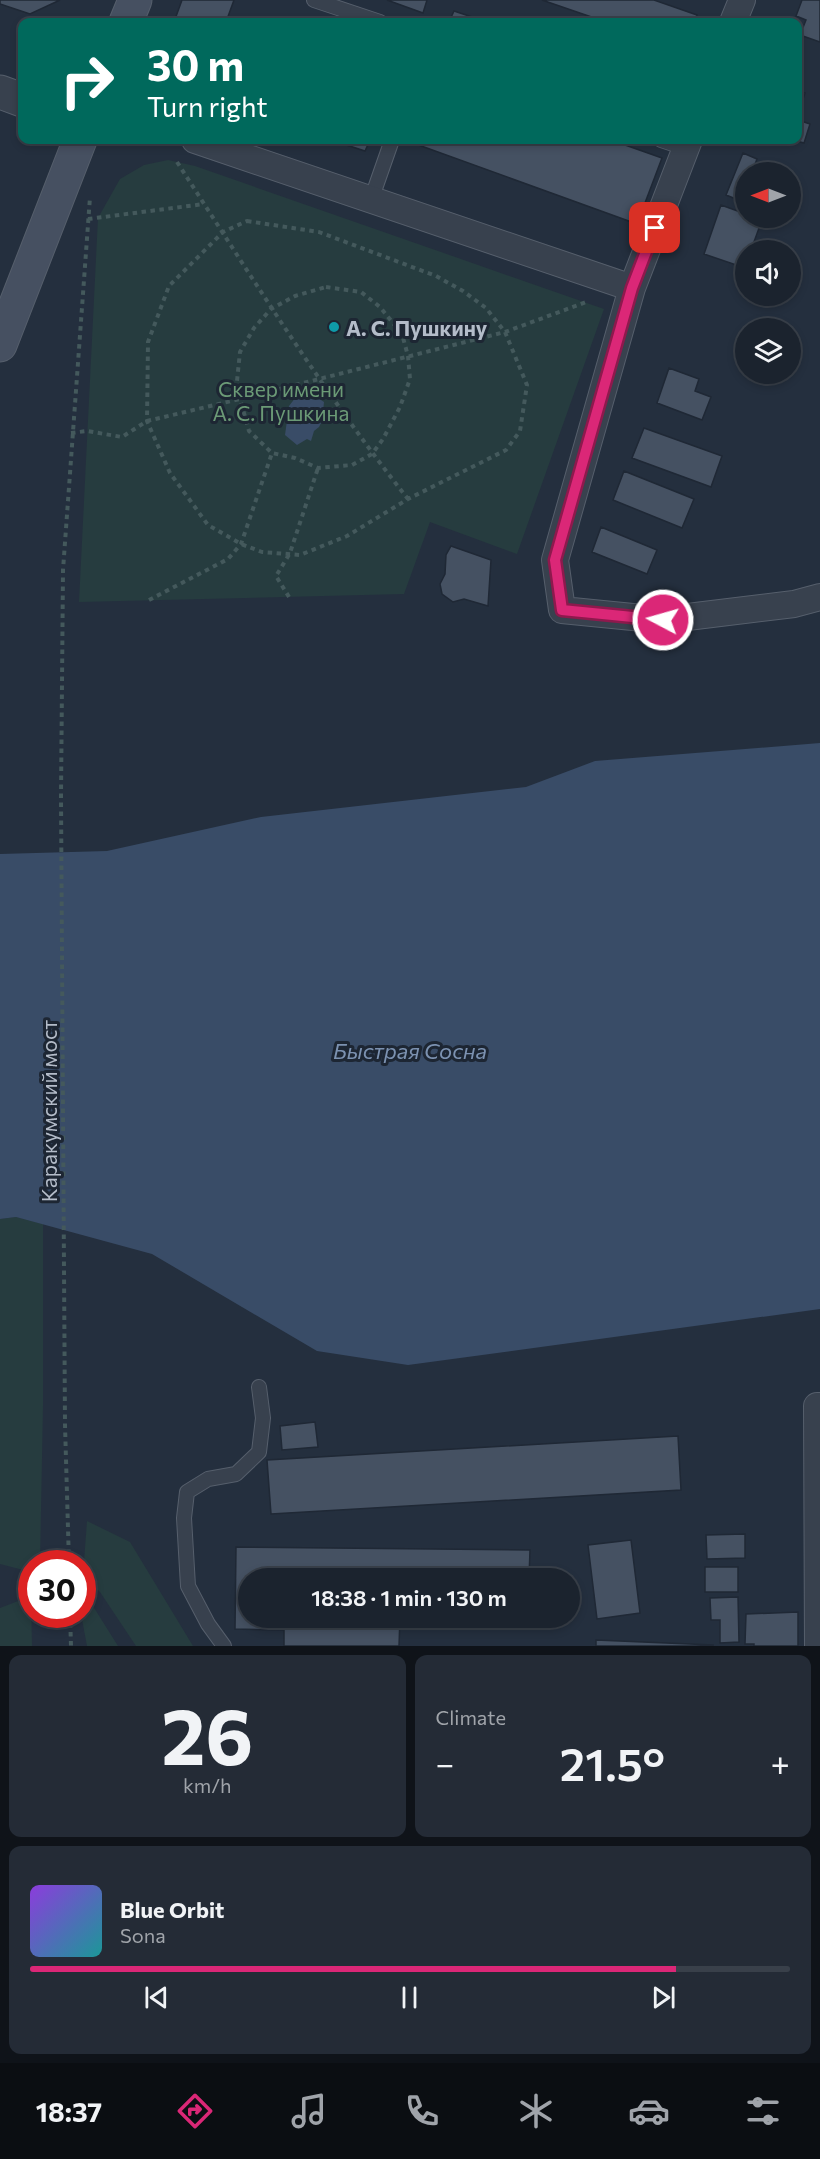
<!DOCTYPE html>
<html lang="en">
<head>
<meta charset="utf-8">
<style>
  body { margin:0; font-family:Commissioner,sans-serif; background:#242b36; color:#f1f3f6; height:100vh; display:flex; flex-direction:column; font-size:22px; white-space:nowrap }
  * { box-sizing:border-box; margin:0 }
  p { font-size:20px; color:#a0a4aa }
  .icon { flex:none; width:33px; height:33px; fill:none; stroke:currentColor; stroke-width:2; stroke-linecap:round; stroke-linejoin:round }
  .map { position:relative; height:1646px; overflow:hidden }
  .drawer { display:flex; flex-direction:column; gap:9px; padding:9px; background:#0f1319; flex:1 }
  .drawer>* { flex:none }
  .hud { position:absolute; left:18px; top:18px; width:784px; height:126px; border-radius:12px; box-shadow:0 3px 9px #0003,0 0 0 2px #39404a; background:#00695c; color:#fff; overflow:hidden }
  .needle { width:39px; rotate:270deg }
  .fabs { position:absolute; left:735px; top:162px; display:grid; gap:12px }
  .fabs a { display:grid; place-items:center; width:66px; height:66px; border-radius:50%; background:#1b232e; box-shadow:0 3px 9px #0003,0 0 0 2px #39404a; font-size:30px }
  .speed { position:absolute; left:18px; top:1550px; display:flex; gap:12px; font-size:30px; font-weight:700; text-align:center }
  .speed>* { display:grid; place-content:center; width:78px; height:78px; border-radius:50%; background:#1b232e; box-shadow:0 3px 9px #0003,0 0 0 2px #39404a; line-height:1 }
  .speed .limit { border:9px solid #d22; background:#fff; color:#111 }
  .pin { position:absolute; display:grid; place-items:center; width:51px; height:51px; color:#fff; margin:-26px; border-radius:12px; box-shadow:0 3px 9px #0006 }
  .me { position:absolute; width:66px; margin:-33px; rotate:276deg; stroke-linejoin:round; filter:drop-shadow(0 0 4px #0008) }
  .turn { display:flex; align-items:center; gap:21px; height:126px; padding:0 30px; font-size:27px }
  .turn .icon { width:78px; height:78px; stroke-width:2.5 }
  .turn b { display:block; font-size:42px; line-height:51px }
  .big { font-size:45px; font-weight:600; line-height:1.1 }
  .drawer .tile { flex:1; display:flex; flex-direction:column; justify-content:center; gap:9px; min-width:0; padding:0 21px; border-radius:12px; background:#242b36 }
  .drawer .dial { align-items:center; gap:0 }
  .dial b { font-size:78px; line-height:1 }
  .song { display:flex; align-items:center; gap:18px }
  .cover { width:72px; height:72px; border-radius:9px; background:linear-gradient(135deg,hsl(270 70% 55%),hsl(180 70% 35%)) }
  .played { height:6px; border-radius:3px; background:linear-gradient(90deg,#db2777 85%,#39404a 85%) }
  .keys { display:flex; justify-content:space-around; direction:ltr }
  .heat { display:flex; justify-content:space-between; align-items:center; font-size:33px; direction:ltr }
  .drawer .tiles { flex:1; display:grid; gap:9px; grid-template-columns:1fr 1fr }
  .tile:last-child { grid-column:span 2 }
  .trip { position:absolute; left:238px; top:1568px; width:342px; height:60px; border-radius:30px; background:#1b232e; box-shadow:0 3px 9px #0003,0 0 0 2px #39404a; font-weight:600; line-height:60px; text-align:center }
  .tabs { display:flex; height:96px; justify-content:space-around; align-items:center; background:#0b0e12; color:#a0a4aa }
  .tabs .icon { width:42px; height:42px }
  .tabs .active { color:#db2777 }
  .tabs b { font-size:27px; color:#f1f3f6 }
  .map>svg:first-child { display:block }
  .green { fill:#263c3f }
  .water { fill:#394c67 }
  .building { fill:#455162; stroke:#1f2835; stroke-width:1.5 }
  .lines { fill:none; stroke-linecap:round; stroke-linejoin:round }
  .service-casing { stroke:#565f6c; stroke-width:16 }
  .minor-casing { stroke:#565f6c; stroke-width:28 }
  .tertiary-casing { stroke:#565f6c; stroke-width:35 }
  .secondary-casing { stroke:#565f6c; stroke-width:35 }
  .path { stroke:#44595c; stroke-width:4; stroke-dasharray:4.5 4.5; stroke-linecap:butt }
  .service { stroke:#38414e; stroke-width:14 }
  .minor { stroke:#38414e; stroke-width:26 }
  .tertiary { stroke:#38414e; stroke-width:33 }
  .secondary { stroke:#465061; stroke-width:33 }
  .route-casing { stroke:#8e194d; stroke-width:15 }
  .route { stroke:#db2777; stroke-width:10 }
  .culture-dot { fill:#0f9aa8; stroke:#1d2633; stroke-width:2 }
  .labels { text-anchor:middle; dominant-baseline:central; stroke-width:6; stroke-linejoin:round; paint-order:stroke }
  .poi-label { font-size:21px; font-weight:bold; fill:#b4bcc9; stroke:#1d2633; text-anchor:start }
  .park-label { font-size:21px; fill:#6b9a76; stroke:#1d2633 }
  .street-label { font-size:21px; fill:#b4bcc9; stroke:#1d2633 }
  .water-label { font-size:22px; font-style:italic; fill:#7c92b1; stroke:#1d2633 }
</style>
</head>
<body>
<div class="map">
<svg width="820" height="1646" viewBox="0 0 820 1646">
  <rect width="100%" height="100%" fill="#242f3e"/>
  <!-- green -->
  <path class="green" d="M168,160L195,166L604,309L517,554L430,522L404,594L79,602L98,218L120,179L144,165Z
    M16,1217L43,1224V1406L40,1563H32L31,1572L0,1564V1219Z
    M87,1521L130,1542L193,1646H136L100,1592L83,1575Z
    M86,1595L118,1646H87L81,1614L83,1596Z
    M31,1596L32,1646H0V1608Z"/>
  <!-- water -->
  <path class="water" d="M314,391L318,398L324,402L322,421L319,427L314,431L311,441L307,439L297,445L285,435L289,406L299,393L304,394L307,392Z
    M820,743V1309L408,1365L317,1351L152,1254L16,1217L0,1219V854L107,851L261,817L526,787L595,761Z"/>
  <!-- building -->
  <path class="building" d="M0,0H60L30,14L0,4Z
    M182,0H234L226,22H174Z
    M387,0H427L423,13Z
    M542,0H654L697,15L695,22H606Z
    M802,0H820V42L800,35L806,20L796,16Z
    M454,11L487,22H449Z
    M798,91L805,93L798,113Z
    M798,120L810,124L804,143L793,140H798Z
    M331,140H370L365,151Z
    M414,140H611L662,158L637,224L413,143Z
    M743,153L757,159L752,172H746V203L726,195Z
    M721,205L746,214V218L762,220L751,250H746L745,268L704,254Z
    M669,368L699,379L695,391L711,397L702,420L657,403Z
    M644,428L722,456L711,487L632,458Z
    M624,471L694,499L682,528L613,500Z
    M601,527L657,550L647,574L592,552Z
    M451,546L491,560L488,606L464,599L453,602L442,594L440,584L445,574L446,555Z
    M315,1422L318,1447L282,1450L280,1426Z
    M678,1436L681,1490L271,1514L267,1460Z
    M745,1534V1558L707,1559L706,1535Z
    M631,1540L640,1613L597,1619L588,1545Z
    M236,1547L530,1550L529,1578H249V1617H400L399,1646H284V1630L235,1629Z
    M705,1567H738V1592H705Z
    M738,1597L739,1642L720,1643V1620H711L710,1598Z
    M798,1612V1646H754V1644H745L746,1614Z
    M596,1640L713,1645V1646H596Z"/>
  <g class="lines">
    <defs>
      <path id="service" d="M314,0L380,22
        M661,140L685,148
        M371,200L392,140
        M224,1646L208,1624L188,1586L184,1518L187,1492L208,1479L236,1474L259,1452L263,1418L259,1387"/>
      <path id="minor" d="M733,22L742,0
        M195,140L632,288
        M689,140L632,288L555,560L562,610L663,620L794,604L820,597
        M818,1646L817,1406H820"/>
      <path id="tertiary" d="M0,92L22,100"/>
      <path id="secondary" d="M126,22L135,0
        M0,345L80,140"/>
    </defs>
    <!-- service casing -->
    <use href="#service" class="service-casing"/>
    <!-- minor casing -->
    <use href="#minor" class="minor-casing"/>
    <!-- tertiary casing -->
    <use href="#tertiary" class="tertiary-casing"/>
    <!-- secondary casing -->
    <use href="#secondary" class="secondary-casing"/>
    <!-- path -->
    <path class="path" d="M177,162C251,276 323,392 408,499
      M88,219L204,204
      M247,221L319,232L436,276L463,291L486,308L505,332L527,385L520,431L506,450L408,499L347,536L300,555L262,552L241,544L208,525L170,473L147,421L148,342L169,286L223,232Z
      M326,287L361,292L380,307L402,334L408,356L410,379L400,407L383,439L372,454L352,465L318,468L295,458L272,453L249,431L240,399L237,381L240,352L254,328L271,309L295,296Z
      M71,433L87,431L122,437L147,421L240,399L505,332L589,301
      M289,597L276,576L290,553L318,468
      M149,600L228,559L241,544L272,453
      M69,1563L65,1425L61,797L63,570L90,197
      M70,1614L71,1646"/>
    <!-- service -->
    <use href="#service" class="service"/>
    <!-- minor -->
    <use href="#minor" class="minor"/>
    <!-- tertiary -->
    <use href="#tertiary" class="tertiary"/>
    <!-- secondary -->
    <use href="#secondary" class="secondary"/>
  </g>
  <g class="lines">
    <defs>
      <path id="route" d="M655,228L632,288L555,560L562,610L663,620"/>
    </defs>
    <!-- route casing -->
    <use href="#route" class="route-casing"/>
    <!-- route -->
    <use href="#route" class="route"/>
  </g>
  <!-- markers -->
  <circle class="culture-dot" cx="334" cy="327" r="6"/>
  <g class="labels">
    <!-- poi labels -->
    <g class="poi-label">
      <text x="346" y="327">А. С. Пушкину</text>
    </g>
    <!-- park labels -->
    <g class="park-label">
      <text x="281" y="388">Сквер имени<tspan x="281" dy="24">А. С. Пушкина</tspan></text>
    </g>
    <!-- street labels -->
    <g class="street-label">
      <text transform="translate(48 1111) rotate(-90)">Каракумский мост</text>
    </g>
    <!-- water labels -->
    <g class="water-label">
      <text x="410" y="1050">Быстрая Сосна</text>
    </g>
  </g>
</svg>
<div class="fabs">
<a><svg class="needle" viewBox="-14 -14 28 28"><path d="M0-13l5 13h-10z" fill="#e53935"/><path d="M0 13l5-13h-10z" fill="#a0a4aa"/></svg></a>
<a><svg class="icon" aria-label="sound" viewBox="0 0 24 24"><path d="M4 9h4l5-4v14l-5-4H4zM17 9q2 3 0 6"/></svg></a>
<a><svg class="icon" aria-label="layers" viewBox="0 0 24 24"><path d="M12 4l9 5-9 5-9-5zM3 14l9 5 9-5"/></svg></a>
</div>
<div class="speed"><div class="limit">30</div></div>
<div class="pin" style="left:655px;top:228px;background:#d93025"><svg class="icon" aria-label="arrive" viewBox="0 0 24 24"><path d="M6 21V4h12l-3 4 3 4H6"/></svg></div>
<svg class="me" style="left:663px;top:620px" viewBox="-20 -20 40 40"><circle r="17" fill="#db2777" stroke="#fff" stroke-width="3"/><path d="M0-11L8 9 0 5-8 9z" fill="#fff"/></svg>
<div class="trip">18:38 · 1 min · 130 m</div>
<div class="hud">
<div class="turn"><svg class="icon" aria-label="right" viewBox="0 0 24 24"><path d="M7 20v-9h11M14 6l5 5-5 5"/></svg><div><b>30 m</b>Turn right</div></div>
</div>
</div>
<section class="drawer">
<div class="tiles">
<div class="tile dial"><b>26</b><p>km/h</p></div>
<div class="tile"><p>Climate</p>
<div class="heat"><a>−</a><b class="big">21.5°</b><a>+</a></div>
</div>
<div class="tile">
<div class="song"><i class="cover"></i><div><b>Blue Orbit</b><p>Sona</p></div></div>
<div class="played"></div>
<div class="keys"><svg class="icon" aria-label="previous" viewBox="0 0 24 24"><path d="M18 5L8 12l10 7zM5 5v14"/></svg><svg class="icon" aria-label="pause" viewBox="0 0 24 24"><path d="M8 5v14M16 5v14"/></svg><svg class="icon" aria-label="next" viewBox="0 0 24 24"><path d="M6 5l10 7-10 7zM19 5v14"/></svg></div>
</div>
</div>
</section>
<nav class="tabs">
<b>18:37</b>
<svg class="icon active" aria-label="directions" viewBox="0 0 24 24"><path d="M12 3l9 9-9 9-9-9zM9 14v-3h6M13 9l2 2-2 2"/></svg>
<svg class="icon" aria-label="music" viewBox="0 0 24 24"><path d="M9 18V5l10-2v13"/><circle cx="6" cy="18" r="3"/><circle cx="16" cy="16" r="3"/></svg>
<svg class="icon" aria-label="phone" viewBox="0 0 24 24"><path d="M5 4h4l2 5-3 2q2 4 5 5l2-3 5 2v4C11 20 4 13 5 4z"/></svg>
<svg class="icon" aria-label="climate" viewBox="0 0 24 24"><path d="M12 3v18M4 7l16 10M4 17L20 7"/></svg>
<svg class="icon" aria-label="car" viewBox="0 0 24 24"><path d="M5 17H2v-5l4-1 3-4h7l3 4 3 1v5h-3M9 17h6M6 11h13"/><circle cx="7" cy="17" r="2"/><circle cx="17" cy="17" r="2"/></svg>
<svg class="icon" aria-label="filters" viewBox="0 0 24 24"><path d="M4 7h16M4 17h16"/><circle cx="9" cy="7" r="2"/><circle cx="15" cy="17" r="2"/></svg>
</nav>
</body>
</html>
